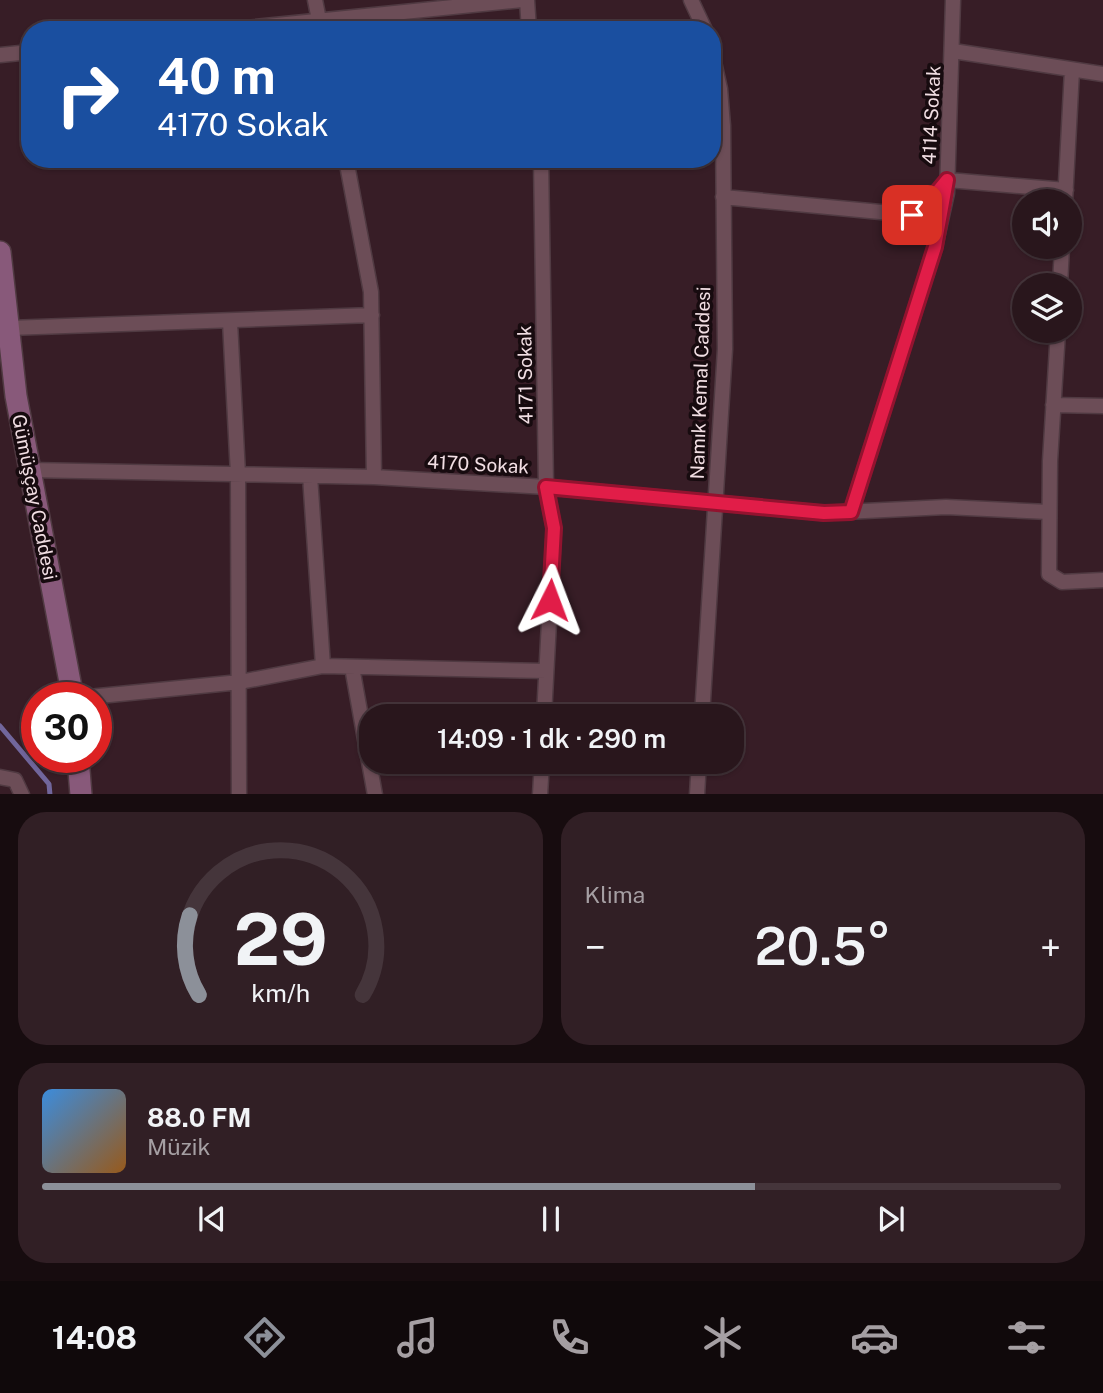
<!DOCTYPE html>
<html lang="tr">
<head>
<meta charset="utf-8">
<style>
  body { margin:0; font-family:"Public Sans",sans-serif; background:#311f25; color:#f1f3f6; height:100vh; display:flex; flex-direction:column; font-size:26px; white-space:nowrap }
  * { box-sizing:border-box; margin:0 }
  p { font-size:23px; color:#a59fa3 }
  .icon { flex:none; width:38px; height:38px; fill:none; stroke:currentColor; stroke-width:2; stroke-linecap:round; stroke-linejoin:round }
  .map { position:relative; height:794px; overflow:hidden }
  .sheet { display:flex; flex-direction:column; gap:18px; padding:18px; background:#170c0f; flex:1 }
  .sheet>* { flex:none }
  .hud { position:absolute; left:21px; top:21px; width:700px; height:147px; border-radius:28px; box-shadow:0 2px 5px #0004,0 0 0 2px #45353b; background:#1a4fa0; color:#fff; overflow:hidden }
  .tools { position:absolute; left:1012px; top:189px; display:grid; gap:14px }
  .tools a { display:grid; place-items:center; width:70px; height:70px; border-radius:50%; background:#29161c; box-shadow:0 2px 5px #0004,0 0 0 2px #45353b; font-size:35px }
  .speed { position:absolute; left:21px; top:682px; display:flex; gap:14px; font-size:35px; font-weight:700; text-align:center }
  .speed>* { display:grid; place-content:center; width:91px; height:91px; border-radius:50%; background:#29161c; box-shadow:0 2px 5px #0004,0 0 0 2px #45353b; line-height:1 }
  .speed .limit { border:10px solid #d22; background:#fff; color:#111 }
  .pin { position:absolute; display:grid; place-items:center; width:60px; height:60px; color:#fff; margin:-30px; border-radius:14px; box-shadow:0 4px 10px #0006 }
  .me { position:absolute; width:77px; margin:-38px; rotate:3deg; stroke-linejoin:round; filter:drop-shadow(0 0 5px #0008) }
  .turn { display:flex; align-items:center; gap:24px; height:147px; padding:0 21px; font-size:32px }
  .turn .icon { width:91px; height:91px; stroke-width:2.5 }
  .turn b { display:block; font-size:49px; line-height:60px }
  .big { font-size:52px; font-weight:600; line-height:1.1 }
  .sheet .tile { flex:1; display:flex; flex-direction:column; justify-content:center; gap:10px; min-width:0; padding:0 24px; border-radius:28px; background:#311f25 }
  .sheet .dial { align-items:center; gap:0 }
  .dial svg { height:182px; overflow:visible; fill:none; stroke:#45353b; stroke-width:7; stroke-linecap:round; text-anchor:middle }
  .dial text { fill:#f1f3f6; stroke:none }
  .song { display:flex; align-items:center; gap:21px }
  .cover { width:84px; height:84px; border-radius:10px; background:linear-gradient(135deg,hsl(210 70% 55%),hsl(30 70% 35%)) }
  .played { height:7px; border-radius:4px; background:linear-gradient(90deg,#8c9099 70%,#45353b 70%) }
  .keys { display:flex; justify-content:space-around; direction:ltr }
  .heat { display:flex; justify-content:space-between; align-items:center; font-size:38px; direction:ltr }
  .sheet .tiles { flex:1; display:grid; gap:18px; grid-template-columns:1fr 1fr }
  .tile:last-child { grid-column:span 2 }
  .trip { position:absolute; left:359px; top:704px; width:385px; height:70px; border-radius:28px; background:#29161c; box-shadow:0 2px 5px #0004,0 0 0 2px #45353b; font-weight:600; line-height:70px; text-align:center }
  .dock { display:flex; height:112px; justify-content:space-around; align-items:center; background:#10090b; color:#a59fa3 }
  .dock .icon { width:49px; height:49px }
  .dock .active { color:#8c9099 }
  .dock b { font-size:32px; color:#f1f3f6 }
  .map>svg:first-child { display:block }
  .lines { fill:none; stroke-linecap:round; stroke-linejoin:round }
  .stream { stroke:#71669c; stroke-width:5 }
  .street-casing { stroke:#503a42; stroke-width:17 }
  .secondary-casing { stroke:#503a42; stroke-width:24 }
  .street { stroke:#6c4d57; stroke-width:14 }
  .secondary { stroke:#88597a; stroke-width:21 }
  .route-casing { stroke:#92132f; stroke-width:18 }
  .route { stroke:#e11d48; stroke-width:12 }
  .labels { text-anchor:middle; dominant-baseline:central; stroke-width:7; stroke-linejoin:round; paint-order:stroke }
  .street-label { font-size:19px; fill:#f1dee3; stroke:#170b0f }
</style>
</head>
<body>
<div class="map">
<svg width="1103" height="795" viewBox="0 0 1103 795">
  <rect width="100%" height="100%" fill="#371d26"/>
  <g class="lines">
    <!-- stream -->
    <path class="stream" d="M0,726L49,784L50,795"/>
    <defs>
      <path id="street" d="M315,0L321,30
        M527,0L529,30
        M691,0L705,30
        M226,30L522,0
        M953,51L1103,74
        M0,55L30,52
        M346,159L371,292L374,477
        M541,159L546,487L554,528L544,716
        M723,197L912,215L923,209L948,180L1066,190
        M1065,201L1072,70
        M1060,285L1062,247
        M230,322L238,474L239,795
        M9,328L372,315
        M1058,331L1050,461L1049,574L1062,582L1103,580
        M1053,405L1103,406
        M30,470L374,477L546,487L824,513L946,507L1049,512
        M310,476L323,666
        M851,512L935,247L947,193L953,0
        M352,667L375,795
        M79,698L240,682L323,666L546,671
        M702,716L725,349L723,126L720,89L712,53
        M0,777L15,780L22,795
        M540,795L542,761
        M697,795L699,761"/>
      <path id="secondary" d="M0,252L16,396L73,698
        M78,758L81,795"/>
    </defs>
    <!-- street casing -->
    <use href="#street" class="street-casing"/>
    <!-- secondary casing -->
    <use href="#secondary" class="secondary-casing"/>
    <!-- street -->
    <use href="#street" class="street"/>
    <!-- secondary -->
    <use href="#secondary" class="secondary"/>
  </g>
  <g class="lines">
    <defs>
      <path id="route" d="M550,600L554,528L546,487L824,513L851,512L935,247L947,180L923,209L912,215"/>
    </defs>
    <!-- route casing -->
    <use href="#route" class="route-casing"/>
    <!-- route -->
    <use href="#route" class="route"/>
  </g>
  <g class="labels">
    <!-- street labels -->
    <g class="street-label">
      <text transform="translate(931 115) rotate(-87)">4114 Sokak</text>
      <text transform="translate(525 375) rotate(-91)">4171 Sokak</text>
      <text transform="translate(700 383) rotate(-88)">Namık Kemal Caddesi</text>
      <text transform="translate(478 464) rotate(3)">4170 Sokak</text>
      <text transform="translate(35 497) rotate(79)">Gümüşçay Caddesi</text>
    </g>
  </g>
</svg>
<div class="tools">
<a><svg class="icon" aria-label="sound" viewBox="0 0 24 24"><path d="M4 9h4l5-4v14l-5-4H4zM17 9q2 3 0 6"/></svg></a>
<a><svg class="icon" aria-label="layers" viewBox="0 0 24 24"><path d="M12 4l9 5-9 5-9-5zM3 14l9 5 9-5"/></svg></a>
</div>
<div class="speed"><div class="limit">30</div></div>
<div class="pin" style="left:912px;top:215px;background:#d93025"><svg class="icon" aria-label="arrive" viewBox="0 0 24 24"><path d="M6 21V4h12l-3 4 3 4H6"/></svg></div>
<svg class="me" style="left:550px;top:600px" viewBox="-20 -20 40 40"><path d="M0-17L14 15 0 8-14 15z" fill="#e11d48" stroke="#fff" stroke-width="4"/></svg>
<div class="trip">14:09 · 1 dk · 290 m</div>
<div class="hud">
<div class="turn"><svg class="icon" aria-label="right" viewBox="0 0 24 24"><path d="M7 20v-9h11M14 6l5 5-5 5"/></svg><div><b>40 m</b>4170 Sokak</div></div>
</div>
</div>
<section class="sheet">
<div class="tiles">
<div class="tile dial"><svg viewBox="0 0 100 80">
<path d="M14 69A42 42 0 1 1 86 69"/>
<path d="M14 69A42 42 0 0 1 10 34" stroke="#8c9099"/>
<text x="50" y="56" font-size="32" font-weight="700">29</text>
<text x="50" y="72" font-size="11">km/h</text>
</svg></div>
<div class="tile"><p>Klima</p>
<div class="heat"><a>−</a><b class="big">20.5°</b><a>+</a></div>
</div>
<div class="tile">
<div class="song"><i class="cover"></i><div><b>88.0 FM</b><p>Müzik</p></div></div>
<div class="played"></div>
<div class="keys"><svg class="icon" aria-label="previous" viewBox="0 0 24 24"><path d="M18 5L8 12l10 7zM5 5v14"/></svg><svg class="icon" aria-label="pause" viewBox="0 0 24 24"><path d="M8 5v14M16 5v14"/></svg><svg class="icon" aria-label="next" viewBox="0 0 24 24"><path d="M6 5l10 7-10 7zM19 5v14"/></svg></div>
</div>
</div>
</section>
<nav class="dock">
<b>14:08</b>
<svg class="icon active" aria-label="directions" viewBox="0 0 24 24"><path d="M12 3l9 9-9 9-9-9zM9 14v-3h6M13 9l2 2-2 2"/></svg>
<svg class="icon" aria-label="music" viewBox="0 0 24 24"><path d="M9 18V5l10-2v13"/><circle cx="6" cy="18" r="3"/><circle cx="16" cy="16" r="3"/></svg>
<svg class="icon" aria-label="phone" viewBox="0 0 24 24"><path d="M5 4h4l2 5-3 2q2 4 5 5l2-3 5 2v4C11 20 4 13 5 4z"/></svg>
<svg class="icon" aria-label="climate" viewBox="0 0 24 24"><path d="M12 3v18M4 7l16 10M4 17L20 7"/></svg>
<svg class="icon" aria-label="car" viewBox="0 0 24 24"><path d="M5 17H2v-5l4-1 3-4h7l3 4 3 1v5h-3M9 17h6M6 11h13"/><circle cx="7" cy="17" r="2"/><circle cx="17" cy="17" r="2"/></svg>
<svg class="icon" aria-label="filters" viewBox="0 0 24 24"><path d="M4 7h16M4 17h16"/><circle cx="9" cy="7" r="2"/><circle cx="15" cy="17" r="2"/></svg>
</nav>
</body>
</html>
